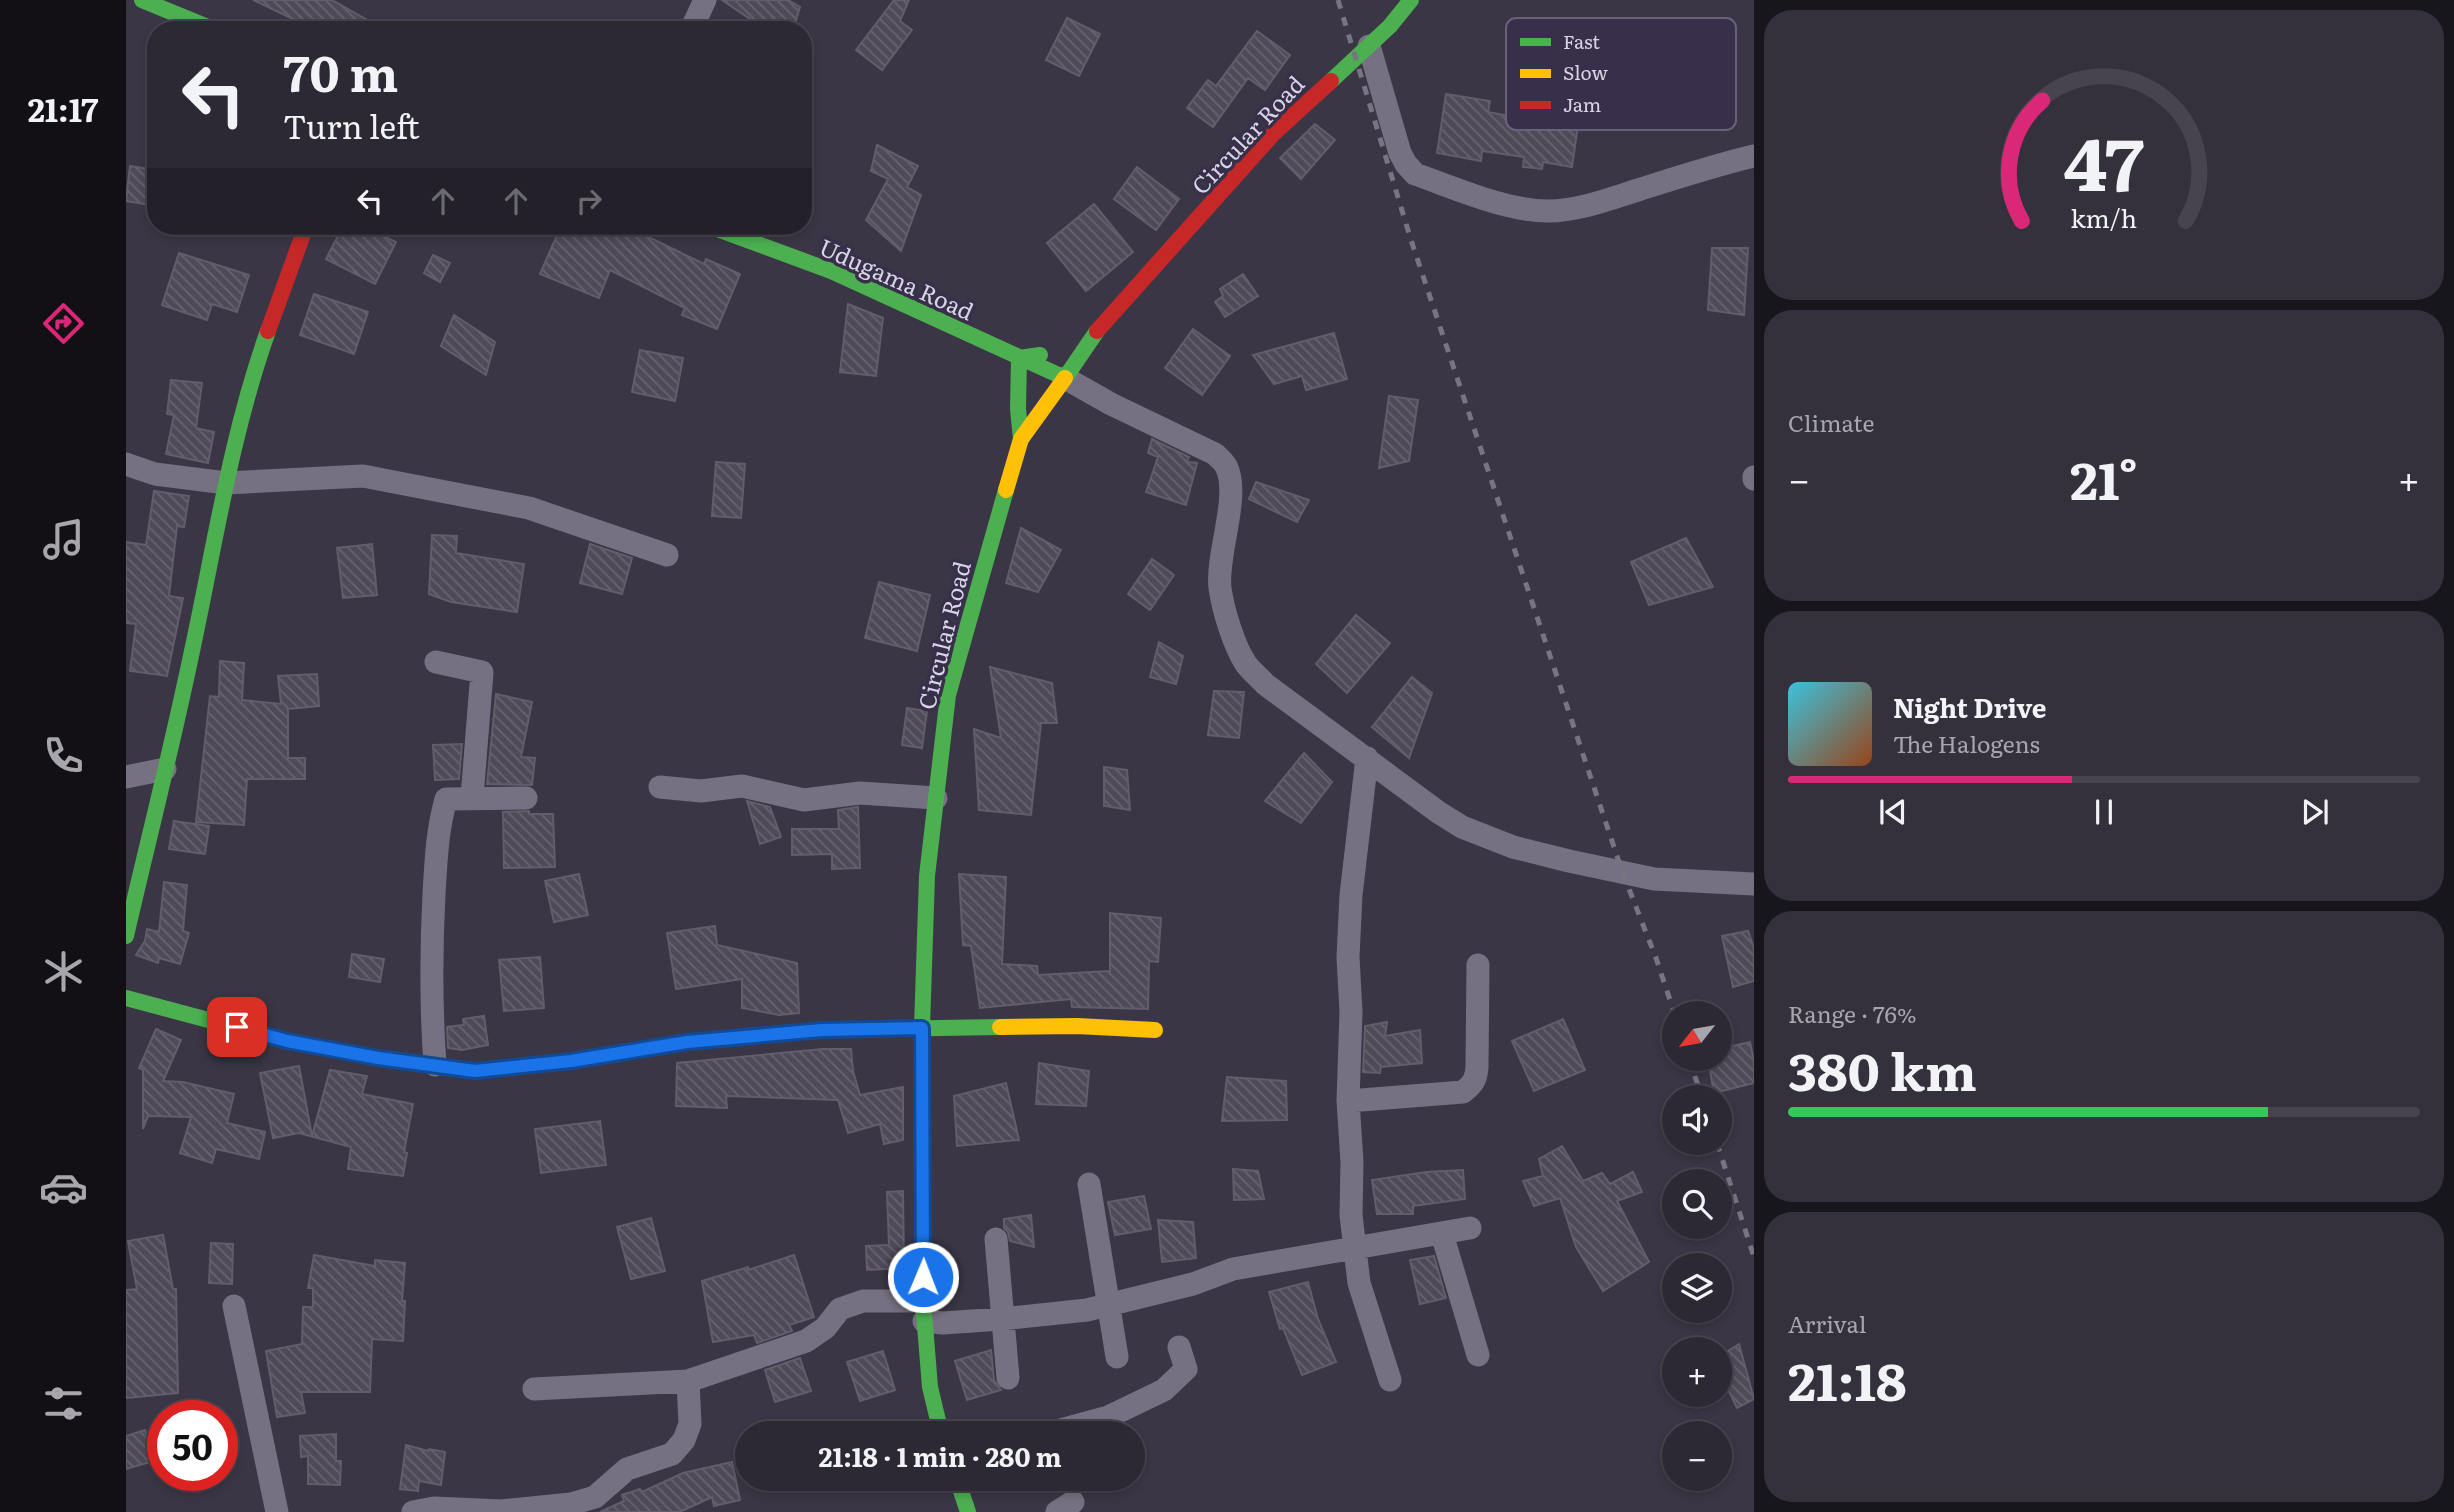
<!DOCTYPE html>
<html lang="en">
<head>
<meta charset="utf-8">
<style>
  body { margin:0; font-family:Literata,serif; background:#34303c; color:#f1f3f6; height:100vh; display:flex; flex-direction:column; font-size:26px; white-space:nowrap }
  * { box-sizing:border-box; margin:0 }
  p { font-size:23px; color:#a6a6ac }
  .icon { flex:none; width:38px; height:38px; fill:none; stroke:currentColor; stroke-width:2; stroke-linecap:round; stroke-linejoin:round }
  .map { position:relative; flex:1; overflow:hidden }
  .side { display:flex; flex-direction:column; gap:10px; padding:10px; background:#18161d; width:700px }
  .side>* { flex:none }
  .top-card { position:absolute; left:21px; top:21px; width:665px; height:214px; border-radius:28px; box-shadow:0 4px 10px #0003,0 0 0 2px #48444f; background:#2c2834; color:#f1f3f6; overflow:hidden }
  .needle { width:46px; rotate:239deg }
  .tools { position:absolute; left:1536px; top:1001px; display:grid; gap:14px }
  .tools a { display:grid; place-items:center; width:70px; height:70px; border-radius:50%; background:#2c2834; box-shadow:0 4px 10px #0003,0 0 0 2px #48444f; font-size:35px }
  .speed { position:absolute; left:21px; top:1400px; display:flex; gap:14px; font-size:35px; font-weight:700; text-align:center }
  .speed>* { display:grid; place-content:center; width:91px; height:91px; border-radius:50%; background:#2c2834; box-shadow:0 4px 10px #0003,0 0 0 2px #48444f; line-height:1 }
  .speed .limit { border:10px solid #d22; background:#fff; color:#111 }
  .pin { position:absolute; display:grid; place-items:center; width:60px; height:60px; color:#fff; margin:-30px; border-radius:14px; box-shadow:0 4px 10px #0006 }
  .me { position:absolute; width:77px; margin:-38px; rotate:1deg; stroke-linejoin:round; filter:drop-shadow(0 0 5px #0008) }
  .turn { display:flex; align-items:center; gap:24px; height:147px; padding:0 21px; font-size:32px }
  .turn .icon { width:91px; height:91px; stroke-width:2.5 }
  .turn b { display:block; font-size:49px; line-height:60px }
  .lanes { display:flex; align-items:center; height:66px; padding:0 21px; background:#0003; justify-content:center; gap:35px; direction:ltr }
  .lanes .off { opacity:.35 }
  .big { font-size:52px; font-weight:700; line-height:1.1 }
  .side .widget { flex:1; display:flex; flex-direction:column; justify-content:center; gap:10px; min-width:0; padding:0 24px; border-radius:28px; background:#34303c }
  .side .dial { align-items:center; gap:0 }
  .dial svg { height:182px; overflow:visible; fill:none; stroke:#48444f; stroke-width:7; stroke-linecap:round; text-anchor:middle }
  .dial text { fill:#f1f3f6; stroke:none }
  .song { display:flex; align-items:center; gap:21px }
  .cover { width:84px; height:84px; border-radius:10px; background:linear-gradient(135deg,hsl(190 70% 55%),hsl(20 70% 35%)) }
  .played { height:7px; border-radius:4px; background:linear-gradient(90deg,#db2777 45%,#48444f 45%) }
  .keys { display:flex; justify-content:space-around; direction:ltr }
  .heat { display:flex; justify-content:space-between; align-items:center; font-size:38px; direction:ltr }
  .charge { height:10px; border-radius:5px; background:linear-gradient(90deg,#34c759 76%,#48444f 0) }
  .trip { position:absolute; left:609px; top:1421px; width:410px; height:70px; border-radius:35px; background:#2c2834; box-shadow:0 4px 10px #0003,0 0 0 2px #48444f; font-weight:700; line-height:70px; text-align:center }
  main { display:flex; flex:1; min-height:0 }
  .tab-bar { display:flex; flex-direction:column; width:126px; justify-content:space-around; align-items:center; background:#121015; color:#a6a6ac }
  .tab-bar .icon { width:49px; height:49px }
  .tab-bar .on { color:#db2777 }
  .tab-bar b { font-size:32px; color:#f1f3f6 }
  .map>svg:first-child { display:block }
  .building { fill:url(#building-back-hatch); stroke:#615d6a; stroke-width:2 }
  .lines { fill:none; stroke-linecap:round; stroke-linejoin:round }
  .street { stroke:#767182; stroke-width:23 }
  .fast { stroke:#4caf50; stroke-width:16 }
  .slow { stroke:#ffc107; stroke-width:16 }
  .jam { stroke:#c62828; stroke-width:16 }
  .rail { stroke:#787482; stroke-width:5; stroke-dasharray:9 9; stroke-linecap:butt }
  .route-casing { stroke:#114b97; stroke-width:18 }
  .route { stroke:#1a73e8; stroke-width:12 }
  .labels { text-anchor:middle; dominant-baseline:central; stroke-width:7; stroke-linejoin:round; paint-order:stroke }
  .street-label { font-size:23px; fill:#d9d4e5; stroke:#38304b }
  .key { fill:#38304b; stroke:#686179; stroke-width:2 }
  .key-label { font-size:19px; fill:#d9d4e5 }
</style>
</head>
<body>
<main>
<nav class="tab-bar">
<b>21:17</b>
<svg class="icon on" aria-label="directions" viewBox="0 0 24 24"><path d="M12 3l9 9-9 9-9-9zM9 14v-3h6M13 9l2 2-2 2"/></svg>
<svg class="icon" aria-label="music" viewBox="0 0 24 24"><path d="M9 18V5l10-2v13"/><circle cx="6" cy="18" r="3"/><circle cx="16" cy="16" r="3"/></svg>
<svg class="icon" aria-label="phone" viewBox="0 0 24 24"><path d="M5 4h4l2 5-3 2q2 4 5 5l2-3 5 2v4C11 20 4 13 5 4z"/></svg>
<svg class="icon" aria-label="climate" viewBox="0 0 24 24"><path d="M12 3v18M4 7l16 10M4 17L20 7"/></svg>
<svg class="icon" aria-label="car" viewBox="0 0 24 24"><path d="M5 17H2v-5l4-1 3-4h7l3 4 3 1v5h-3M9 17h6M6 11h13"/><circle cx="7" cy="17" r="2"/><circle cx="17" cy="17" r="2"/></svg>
<svg class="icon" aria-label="filters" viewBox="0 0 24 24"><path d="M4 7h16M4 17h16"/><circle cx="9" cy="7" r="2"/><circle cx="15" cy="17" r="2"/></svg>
</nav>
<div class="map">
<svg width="1628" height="1512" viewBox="0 0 1628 1512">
  <defs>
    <pattern id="building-back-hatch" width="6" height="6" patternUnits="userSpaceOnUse" patternTransform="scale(1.75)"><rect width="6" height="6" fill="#4f4a57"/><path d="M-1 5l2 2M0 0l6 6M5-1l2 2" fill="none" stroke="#68636f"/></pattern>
  </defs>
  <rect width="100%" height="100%" fill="#3b3645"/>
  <!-- building -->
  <path class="building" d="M127,0H206L259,30H190Z
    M596,0H662L674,7L667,30H640Z
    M768,0H783L774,21L786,30L756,70L730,50Z
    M941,18L974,34L953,76L920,60Z
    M1131,31L1164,55L1139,90L1122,78L1087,127L1061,108L1082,80L1090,86Z
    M1320,94L1364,101L1362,112L1394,118L1396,113L1424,122L1425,113L1453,118L1446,167L1417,162L1416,169L1397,167L1398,157L1356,151L1355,161L1311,153Z
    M1189,124L1209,140L1175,179L1154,158Z
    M751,145L792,166L781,187L795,195L775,251L740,220L762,179L745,171Z
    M4,166L30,170V206L0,201Z
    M1011,167L1053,199L1030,230L988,199Z
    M968,204L1007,252L960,291L921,243Z
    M217,226H237L270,242L249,284L200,259Z
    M435,226H500L578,264L580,259L614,274L591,329L556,315L559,308L484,270L473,298L414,274Z
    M1586,248H1622L1618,315L1582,310Z
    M53,253L123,275L111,312L86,304L81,320L36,305Z
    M307,255L324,263L314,282L298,273Z
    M1117,274L1132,296L1099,317L1089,302L1097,296L1094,289Z
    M188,294L242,312L228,354L174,335Z
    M722,304L757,318L750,376L714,372Z
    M328,315L369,342L360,375L315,346Z
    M1067,329L1104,356L1076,395L1039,368Z
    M1208,333L1221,379L1180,390L1176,376L1148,384L1127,355Z
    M514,350L557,358L549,401L506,392Z
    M45,380L76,383L70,428L88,432L82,463L40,454L48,415L41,414Z
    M1263,396L1292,400L1283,461L1253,468Z
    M1026,439L1063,457L1061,462L1071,463L1060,505L1020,492L1032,457L1022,453Z
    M590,462L619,464L615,518L586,516Z
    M1130,482L1183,500L1171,522L1123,499Z
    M28,491L63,496L58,527L51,526L43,596L57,598L41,676L4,671L10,624L0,623V542L20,545Z
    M895,528L935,550L912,592L880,583Z
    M306,535L331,536L330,553L398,564L391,612L325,602L303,594Z
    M1560,538L1587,587L1523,605L1505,562Z
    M246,544L251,595L217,598L211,548Z
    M464,544L506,558L496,594L454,583Z
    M1026,559L1048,575L1024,610L1002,594Z
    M753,582L804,595L791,651L739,638Z
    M1230,615L1264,643L1221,693L1190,664Z
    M1033,642L1057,656L1050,684L1024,677Z
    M94,661L118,663L116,700L155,704L152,676L191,674L193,706L162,709V758H179V779H121L118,825L70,822L84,696L93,697Z
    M864,667L926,683L931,723H915L905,815L853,810L848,729L875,738Z
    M1286,677L1306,693L1283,758L1246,727Z
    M1088,691L1118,692L1113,738L1082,735Z
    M370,694L406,702L395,757L409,758L406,785L361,784Z
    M781,708L801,711L796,748L776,745Z
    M336,744L333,779L309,780L307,745Z
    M1178,753L1206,782L1175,823L1139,801Z
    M978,767L1001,770L1004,810L978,806Z
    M621,801L644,807L655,837L634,844Z
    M732,807L734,868L706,869V854L666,855V829H713L712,810Z
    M403,811V814H427L429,867L378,868L377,812Z
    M48,821L83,826L79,854L43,849Z
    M453,874L462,915L428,922L419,881Z
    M833,874L880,877L876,964L911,966L912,975L984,971V913L1035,918L1032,962L1023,961L1022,1009L946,1007L945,999L854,1008L845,946L837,945Z
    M38,882L61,885L57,931L63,933L54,964L33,958L32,963L10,955L19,941L21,929L33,932Z
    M589,926L591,945L671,963L673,1013L653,1015L616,1008V979L550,989L541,933Z
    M1622,931L1628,948V981L1607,987L1596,936Z
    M226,954L258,959L254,982L223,977Z
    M414,957L418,1008L378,1011L373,960Z
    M358,1016L362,1045L336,1050L322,1048L321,1027L338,1025L337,1019Z
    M1437,1019L1459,1070L1408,1091L1386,1041Z
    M1261,1022L1259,1036L1294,1030L1296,1063L1255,1067L1254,1073L1237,1072L1239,1026Z
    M30,1029L55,1040L37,1081L57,1082L108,1094L101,1123L139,1132L133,1159L90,1149L86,1163L54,1153L65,1117L22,1116L17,1129V1070L13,1068Z
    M1624,1042L1628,1061V1083L1588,1093L1582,1059H1594V1049Z
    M697,1049H725L727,1071L734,1095L777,1087V1140L758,1144L754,1124L722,1133L712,1100L600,1096L601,1108L550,1106L551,1063Z
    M913,1063L963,1071L960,1106L910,1104Z
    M173,1066L186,1136L204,1070L241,1076L236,1094L287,1104L278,1152L281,1153L277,1176L222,1169L225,1147L173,1133L147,1138L134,1073Z
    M1101,1077L1160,1081L1161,1120L1096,1121Z
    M880,1083L893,1140L831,1146L828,1096Z
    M474,1121L480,1165L415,1173L409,1129Z
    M1436,1146L1457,1181L1476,1173L1484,1184L1507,1172L1516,1192L1491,1201L1523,1262L1477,1291L1450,1247L1434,1198L1408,1206L1397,1181L1417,1176L1413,1159Z
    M1107,1169L1132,1171L1138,1199L1108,1200Z
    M1337,1170L1339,1199L1287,1206V1214H1251L1246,1180L1300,1172Z
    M777,1191L778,1268L741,1270L740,1246L763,1245L761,1192Z
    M1018,1196L1025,1229L989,1235L982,1202Z
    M905,1215L908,1247L884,1241L882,1232L878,1228V1219Z
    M525,1218L539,1271L505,1279L491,1227Z
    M1032,1220L1067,1222L1070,1258L1036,1262Z
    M37,1235L47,1289H50L52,1393L0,1398V1290L11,1289L2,1241Z
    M85,1243L107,1244L106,1284L83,1283Z
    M188,1255L249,1266V1260L279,1263L276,1301H279L277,1341L246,1339L244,1392H175L179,1413L151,1417L140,1351L176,1344L177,1307H187V1288H182Z
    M668,1255L688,1317L663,1325L666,1331L631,1343L628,1335L587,1342L576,1281L622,1267V1270Z
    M1308,1256L1320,1298L1294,1304L1284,1260Z
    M1182,1282L1192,1319L1210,1362L1176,1375L1157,1328L1154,1329L1143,1292Z
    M1613,1344L1628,1399L1611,1408L1594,1373V1356Z
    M865,1350L868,1380L875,1390L841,1400L829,1361Z
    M757,1351L769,1390L734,1401L721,1362Z
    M674,1358L685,1391L649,1402L639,1370Z
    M19,1430L31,1460L0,1469V1436Z
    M210,1434V1461H215L214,1485L182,1484V1456L175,1457L174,1436Z
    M280,1445L302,1451L303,1449L319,1452L315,1485L293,1481L292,1491L274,1489Z
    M606,1462L614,1500L588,1506L586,1497L554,1512H474L498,1501L496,1495L514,1489L516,1492L557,1473Z"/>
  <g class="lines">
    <!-- street -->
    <path class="street" d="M565,30L579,0
      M1243,46L1274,153L1280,164L1289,174C1329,188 1380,211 1422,211C1453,211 1486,198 1515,189C1553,177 1590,165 1628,156
      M939,378L985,404L1089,454C1092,457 1098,462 1100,466C1115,495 1090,554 1094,588C1097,610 1108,646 1120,664C1125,671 1133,677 1139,684L1312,812L1336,827L1387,847L1443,861L1528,879L1628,884
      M0,464L29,474L100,483L237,476L403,508L541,555
      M1628,479V477
      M310,662L356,672L346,797
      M1241,758L1225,895L1222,957L1225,1012L1222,1101L1226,1162L1225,1215L1233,1283L1264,1380
      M0,777L39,769
      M534,787L575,791L616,786L678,800L734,793L810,798
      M309,1065C305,1008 305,951 308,894C310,861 311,831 320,799L400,798
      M1222,1101L1337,1092C1347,1084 1350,1080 1351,1067L1352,965
      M963,1184L991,1357
      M870,1239L882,1378
      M1319,1243L1316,1234L1352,1355
      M108,1306L151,1512
      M798,1321L817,1323L876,1319L961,1310L1067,1284L1107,1269L1344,1228
      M408,1389L562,1381L680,1341L699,1328L714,1309L737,1301H797
      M923,1433L982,1417L1038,1390L1060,1369L1053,1347
      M287,1512L308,1508L375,1511L445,1504L469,1497L501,1469L546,1454L558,1440L564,1424L562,1381
      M931,1512L947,1502"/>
    <!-- fast -->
    <path class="fast" d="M16,0L89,30
      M1205,81L1264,26L1285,0
      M583,226L705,271L939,378L971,331
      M895,439L892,409L893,358L914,355
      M0,936C22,841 46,747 66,651C89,544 105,435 142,331
      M0,998L161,1041L252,1058L349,1071L445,1061L561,1042L696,1030L874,1027
      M815,1433L804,1387L797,1301L796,1028L801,876L822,695L880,490
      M831,1479L842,1512"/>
    <!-- slow -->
    <path class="slow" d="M880,490L895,439L939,378
      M874,1027L951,1026L1029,1030"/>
    <!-- jam -->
    <path class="jam" d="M142,331L180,226
      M971,331L1148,133L1205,81"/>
    <!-- rail -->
    <path class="rail" d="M1212,0L1285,240L1496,871L1530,958L1549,1015
      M1563,1059L1576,1097
      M1591,1143L1628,1257"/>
  </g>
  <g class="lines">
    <defs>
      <path id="route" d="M111,1027L161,1041L252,1058L349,1071L445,1061L561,1042L696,1030L796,1028L797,1277"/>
    </defs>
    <!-- route casing -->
    <use href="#route" class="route-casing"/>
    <!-- route -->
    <use href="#route" class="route"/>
  </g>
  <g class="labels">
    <!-- street labels -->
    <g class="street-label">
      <text transform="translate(1121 134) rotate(-47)">Circular Road</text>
      <text transform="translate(771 278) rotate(24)">Udugama Road</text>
      <text transform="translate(817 635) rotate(-76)">Circular Road</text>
    </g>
  </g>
  <!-- legend -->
  <rect x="1380" y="18" width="230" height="112" rx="10" class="key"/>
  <rect x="1394" y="38" width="31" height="8" fill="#4caf50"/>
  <rect x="1394" y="69" width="31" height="9" fill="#ffc107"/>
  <rect x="1394" y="101" width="31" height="8" fill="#c62828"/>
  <g class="key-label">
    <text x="1437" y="49">Fast</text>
    <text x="1437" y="80">Slow</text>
    <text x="1437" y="112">Jam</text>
  </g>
</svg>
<div class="tools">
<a><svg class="needle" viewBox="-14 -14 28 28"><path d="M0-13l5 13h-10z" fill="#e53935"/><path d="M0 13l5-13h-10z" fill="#a6a6ac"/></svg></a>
<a><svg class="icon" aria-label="sound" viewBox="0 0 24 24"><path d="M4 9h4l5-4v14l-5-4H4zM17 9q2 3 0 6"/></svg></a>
<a><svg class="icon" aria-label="search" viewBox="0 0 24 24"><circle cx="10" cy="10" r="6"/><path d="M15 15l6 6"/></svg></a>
<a><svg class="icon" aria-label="layers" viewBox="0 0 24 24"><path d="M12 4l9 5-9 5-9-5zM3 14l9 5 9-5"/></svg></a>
<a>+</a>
<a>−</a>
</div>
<div class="speed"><div class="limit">50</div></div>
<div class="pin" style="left:111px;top:1027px;background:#d93025"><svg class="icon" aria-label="arrive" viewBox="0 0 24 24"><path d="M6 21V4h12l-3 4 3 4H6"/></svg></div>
<svg class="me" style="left:797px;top:1277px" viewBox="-20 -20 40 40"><circle r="17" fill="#1a73e8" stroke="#fff" stroke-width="3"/><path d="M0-11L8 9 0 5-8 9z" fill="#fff"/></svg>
<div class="trip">21:18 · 1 min · 280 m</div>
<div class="top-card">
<div class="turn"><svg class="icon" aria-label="left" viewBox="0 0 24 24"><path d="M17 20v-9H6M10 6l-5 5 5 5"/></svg><div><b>70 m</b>Turn left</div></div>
<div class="lanes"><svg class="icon" aria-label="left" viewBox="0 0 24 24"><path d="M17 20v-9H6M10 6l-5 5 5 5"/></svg><svg class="icon off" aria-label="ahead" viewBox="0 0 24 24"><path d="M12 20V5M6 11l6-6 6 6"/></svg><svg class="icon off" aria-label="ahead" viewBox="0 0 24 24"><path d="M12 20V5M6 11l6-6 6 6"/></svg><svg class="icon off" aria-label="right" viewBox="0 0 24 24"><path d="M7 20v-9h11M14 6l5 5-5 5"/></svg></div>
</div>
</div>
<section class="side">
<div class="widget dial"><svg viewBox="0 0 100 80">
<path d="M14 69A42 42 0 1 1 86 69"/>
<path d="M14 69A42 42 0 0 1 23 16" stroke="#db2777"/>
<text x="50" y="56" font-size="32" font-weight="700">47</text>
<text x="50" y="72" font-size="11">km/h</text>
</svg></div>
<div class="widget"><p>Climate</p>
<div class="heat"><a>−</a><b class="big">21°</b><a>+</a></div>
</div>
<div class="widget">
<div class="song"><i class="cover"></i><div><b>Night Drive</b><p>The Halogens</p></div></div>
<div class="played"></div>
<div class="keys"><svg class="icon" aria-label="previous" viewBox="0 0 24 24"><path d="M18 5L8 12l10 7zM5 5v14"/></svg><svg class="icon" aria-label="pause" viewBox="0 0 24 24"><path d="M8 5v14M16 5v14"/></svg><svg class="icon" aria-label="next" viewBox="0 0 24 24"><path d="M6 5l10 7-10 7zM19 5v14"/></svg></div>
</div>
<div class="widget"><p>Range · 76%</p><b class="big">380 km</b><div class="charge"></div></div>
<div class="widget"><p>Arrival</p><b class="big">21:18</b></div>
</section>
</main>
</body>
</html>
